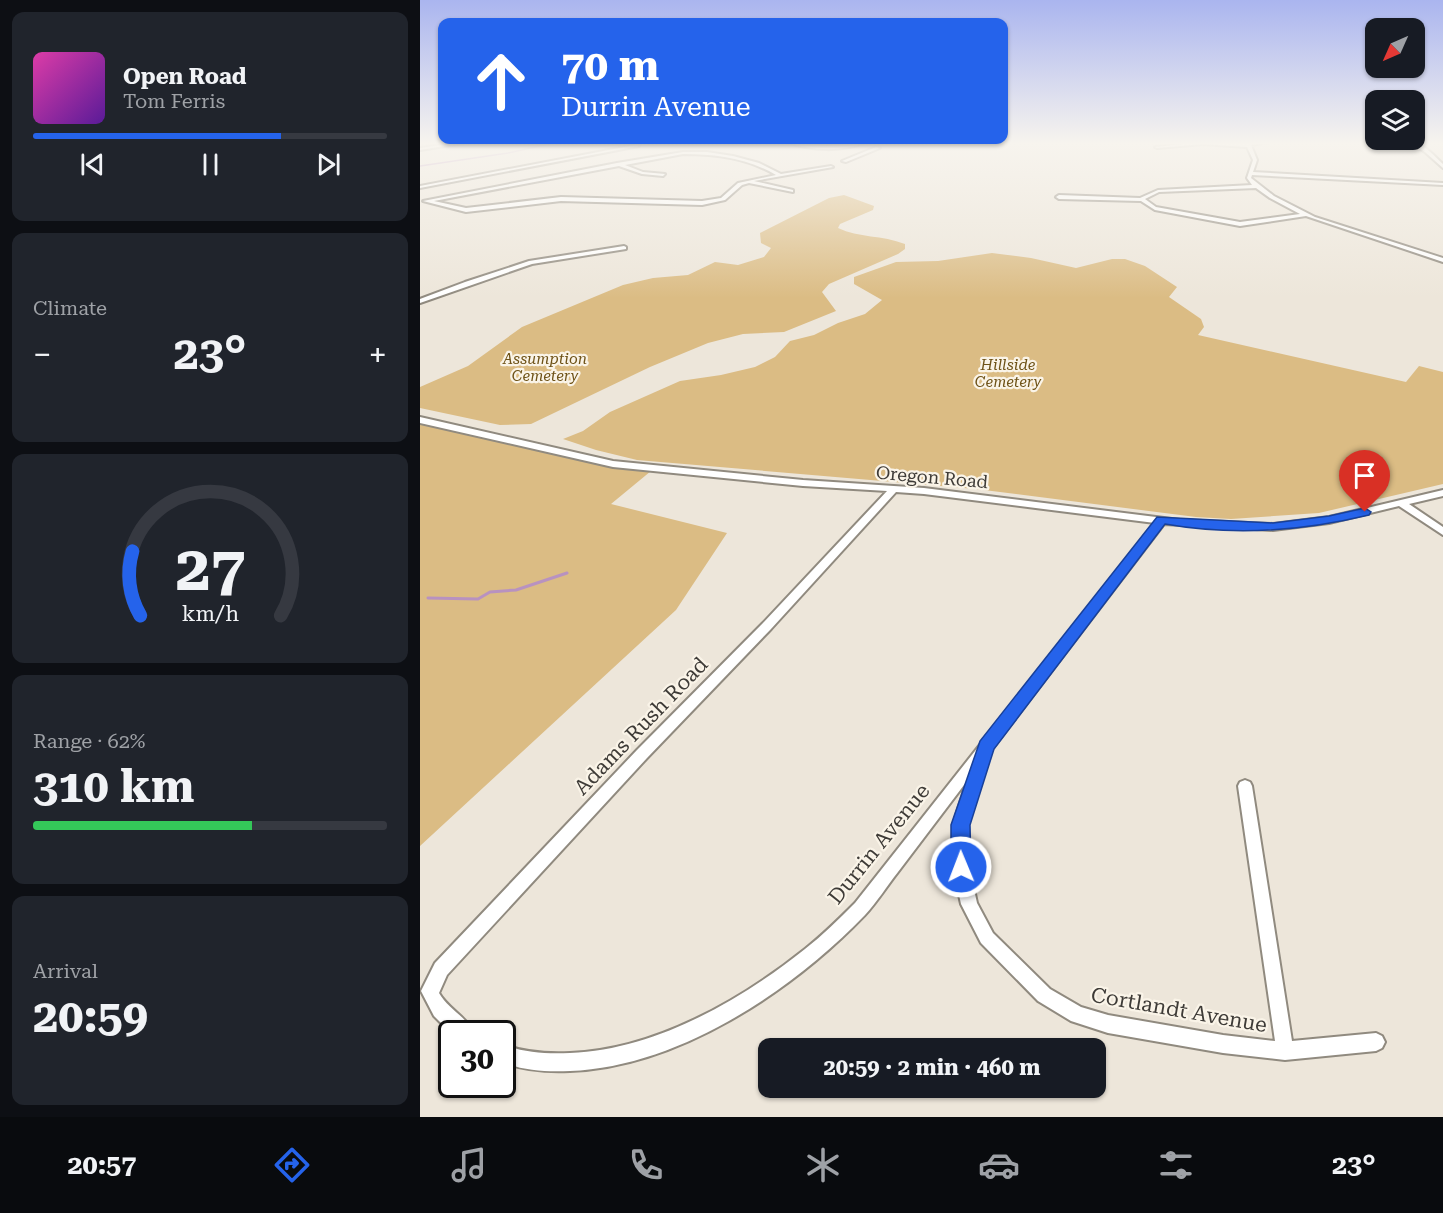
<!DOCTYPE html>
<html lang="en">
<head>
<meta charset="utf-8">
<style>
  body { margin:0; font-family:"Roboto Serif",serif; background:#20242c; color:#f1f3f6; height:100vh; display:flex; flex-direction:column; font-size:22px; white-space:nowrap }
  * { box-sizing:border-box; margin:0 }
  p { font-size:20px; color:#9ea1a6 }
  .icon { flex:none; width:33px; height:33px; fill:none; stroke:currentColor; stroke-width:2; stroke-linecap:round; stroke-linejoin:round }
  .map { position:relative; flex:1; overflow:hidden }
  .sheet { display:flex; flex-direction:column; gap:12px; padding:12px; background:#0d0f14; width:420px }
  .sheet>* { flex:none }
  .top-card { position:absolute; left:18px; top:18px; width:570px; height:126px; border-radius:12px; box-shadow:0 2px 4px #0004; background:#2563eb; color:#fff; overflow:hidden }
  .needle { width:39px; rotate:225deg }
  .tools { position:absolute; left:945px; top:18px; display:grid; gap:12px }
  .tools a { display:grid; place-items:center; width:60px; height:60px; border-radius:12px; background:#171b24; box-shadow:0 2px 4px #0004; font-size:30px }
  .speed { position:absolute; left:18px; top:1020px; display:flex; gap:12px; font-size:30px; font-weight:700; text-align:center }
  .speed>* { display:grid; place-content:center; width:78px; height:78px; border-radius:50%; background:#171b24; box-shadow:0 2px 4px #0004; line-height:1 }
  .speed .limit { border:3px solid #111; border-radius:9px; background:#fff; color:#111 }
  .pin { position:absolute; display:grid; place-items:center; width:51px; height:51px; color:#fff; margin:-62px -26px; border-radius:50% 50% 50% 0; rotate:-45deg; box-shadow:0 0 6px #0007 }
  .pin .icon { rotate:45deg }
  .me { position:absolute; width:66px; margin:-33px; rotate:359deg; stroke-linejoin:round; filter:drop-shadow(0 0 4px #0008) }
  .turn { display:flex; align-items:center; gap:21px; height:126px; padding:0 24px; font-size:27px }
  .turn .icon { width:78px; height:78px; stroke-width:2.5 }
  .turn b { display:block; font-size:42px; line-height:51px }
  .big { font-size:45px; font-weight:700; line-height:1.1 }
  .sheet .widget { flex:1; display:flex; flex-direction:column; justify-content:center; gap:9px; min-width:0; padding:0 21px; border-radius:12px; background:#20242c }
  .sheet .dial { align-items:center; gap:0 }
  .dial svg { height:156px; overflow:visible; fill:none; stroke:#363941; stroke-width:7; stroke-linecap:round; text-anchor:middle }
  .dial text { fill:#f1f3f6; stroke:none }
  .song { display:flex; align-items:center; gap:18px }
  .cover { width:72px; height:72px; border-radius:9px; background:linear-gradient(135deg,hsl(320 70% 55%),hsl(270 70% 35%)) }
  .played { height:6px; border-radius:3px; background:linear-gradient(90deg,#2563eb 70%,#363941 70%) }
  .keys { display:flex; justify-content:space-around; direction:ltr }
  .heat { display:flex; justify-content:space-between; align-items:center; font-size:33px; direction:ltr }
  .charge { height:9px; border-radius:4px; background:linear-gradient(90deg,#34c759 62%,#363941 0) }
  .trip { position:absolute; left:338px; top:1038px; width:348px; height:60px; border-radius:12px; background:#171b24; box-shadow:0 2px 4px #0004; font-weight:700; line-height:60px; text-align:center }
  .tab-bar { display:flex; height:96px; justify-content:space-around; align-items:center; background:#090b0e; color:#9ea1a6 }
  .tab-bar .icon { width:42px; height:42px }
  .tab-bar .active { color:#2563eb }
  .tab-bar b { font-size:27px; color:#f1f3f6 }
  main { display:flex; flex:1; min-height:0 }
  .map>svg:first-child { display:block }
  .green { fill:#dbbc84 }
  .lines { fill:none; stroke-linecap:round; stroke-linejoin:round }
  .stream-far1 { stroke:#b892c0; stroke-width:1.5 }
  .stream { stroke:#b892c0; stroke-width:3 }
  .minor-casing { stroke:#908a7f; stroke-width:4 }
  .minor { fill:#fff; fill-rule:evenodd }
  .route { fill:#2563eb; stroke:#184099; stroke-width:1.5 }
  .labels { text-anchor:middle; dominant-baseline:central; stroke-width:4.5; stroke-linejoin:round; paint-order:stroke }
  .far-park-label { font-size:15px; font-style:italic; fill:#6e5217; stroke:#faf4e8 }
  .street-label { font-size:18px; fill:#3e3b37; stroke:#faf4e8 }
  .near-street-label { font-size:21px; fill:#3e3b37; stroke:#faf4e8 }
</style>
</head>
<body>
<main>
<section class="sheet">
<div class="widget">
<div class="song"><i class="cover"></i><div><b>Open Road</b><p>Tom Ferris</p></div></div>
<div class="played"></div>
<div class="keys"><svg class="icon" aria-label="previous" viewBox="0 0 24 24"><path d="M18 5L8 12l10 7zM5 5v14"/></svg><svg class="icon" aria-label="pause" viewBox="0 0 24 24"><path d="M8 5v14M16 5v14"/></svg><svg class="icon" aria-label="next" viewBox="0 0 24 24"><path d="M6 5l10 7-10 7zM19 5v14"/></svg></div>
</div>
<div class="widget"><p>Climate</p>
<div class="heat"><a>−</a><b class="big">23°</b><a>+</a></div>
</div>
<div class="widget dial"><svg viewBox="0 0 100 80">
<path d="M14 69A42 42 0 1 1 86 69"/>
<path d="M14 69A42 42 0 0 1 10 36" stroke="#2563eb"/>
<text x="50" y="56" font-size="32" font-weight="700">27</text>
<text x="50" y="72" font-size="11">km/h</text>
</svg></div>
<div class="widget"><p>Range · 62%</p><b class="big">310 km</b><div class="charge"></div></div>
<div class="widget"><p>Arrival</p><b class="big">20:59</b></div>
</section>
<div class="map">
<svg width="1023" height="1117" viewBox="0 0 1023 1117">
  <rect width="100%" height="100%" fill="#ede6da"/>
  <!-- green -->
  <path class="green" d="M424,195L454,206L453,210L420,224L418,228C439,238 462,235 485,244V249L478,254L409,284L402,292L416,311L364,332L323,334L288,343L230,367L111,424L80,425L0,408V387L48,366L102,327L203,285L233,278L268,275L295,262L318,265L344,257L351,248L341,243L340,233L409,198Z
    M572,253L611,258L656,268L692,259H705L725,266L757,287L749,297L781,319L784,327L778,335L986,382L999,366L1023,372V484L899,513L811,519L776,517L556,489L217,460L176,450L143,439L163,431L190,412L260,381L301,375L335,367L355,357L370,341L394,335L418,323L445,314L462,300L434,284V277L476,262L518,261Z
    M0,420L168,460L231,471L191,504L307,533L256,610L0,846Z"/>
  <g class="lines">
    <!-- stream-far1 -->
    <path class="stream-far1" d="M0,166L88,153L138,142"/>
    <!-- stream -->
    <path class="stream" d="M8,598L58,599L70,592L96,590L147,573"/>
    <defs>
      <path id="minor" d="M40,142H50L0,150V148Z
        M367,142L407,146L446,142C424,152 390,151 367,142Z
        M782,142L826,144L825,142H848L831,145L837,160L833,172L1023,183V185L832,175L831,178L854,196L895,217L1023,258V262L886,216L820,226L735,210L721,201L639,199L636,197L639,195L720,198L738,190L832,185L827,178L833,160L827,147L783,144L737,148L735,147ZM836,188L850,198L880,214L820,222L736,207L725,199L739,192Z
        M990,142C1003,142 1014,156 1023,164V168L1005,152Z
        M220,144L219,146L0,188V186Z
        M456,147L460,148L426,162L422,161Z
        M263,152H287L313,156L339,163L361,174L411,166L413,167L334,181L373,190V192L329,183L322,185L305,200L282,205L141,201L46,212L3,201L197,163ZM263,154C296,154 327,158 356,175L318,183L301,198L282,201L141,197L46,208L14,201L199,166L222,174L243,176L245,174L223,172L205,165Z
        M204,246L206,247V249L112,264L0,303V299L45,282L109,261Z
        M0,417L193,461L383,480L504,488L760,520L853,524L909,517L1023,490V496L989,504L1023,527V535L979,506L909,523L853,530L744,524L569,753L570,755L547,825L549,867L557,903L573,933L630,989L661,1007L688,1015L803,1035L855,1041L818,786L820,782L825,780L830,782L832,786L872,1041L956,1033L962,1036L965,1042L962,1048L956,1051L865,1060L803,1053L688,1033L651,1021L618,1001L561,943L541,904L533,867V825L547,781C524,811 501,842 478,872C467,886 457,902 445,915C372,991 258,1067 150,1071C127,1072 104,1071 82,1062V1044C104,1053 127,1054 150,1053C234,1050 320,1001 385,949C403,935 419,919 435,903L735,523L504,494L476,492L351,629L227,758L27,975L19,993C28,1009 48,1018 55,1034H32L14,1016L1,991L15,963L217,750L343,623L467,491L383,486L193,467L0,423Z"/>
    </defs>
    <!-- minor casing -->
    <use href="#minor" class="minor-casing"/>
    <!-- minor -->
    <use href="#minor" class="minor"/>
  </g>
  <!-- sky -->
  <linearGradient id="sky" x2="0" y2="1"><stop stop-color="#aab5ef"/><stop offset="0.48" stop-color="#f7f4ee"/><stop offset="1" stop-color="#f7f4ee" stop-opacity="0"/></linearGradient>
  <rect width="1023" height="298" fill="url(#sky)"/>
  <!-- route -->
  <path class="route" d="M945,508L951,512L949,515C883,531 813,536 745,524L574,749L550,825L551,867L548,874L541,876L534,874L531,867V825L560,741L737,517L853,523L909,516Z"/>
  <g class="labels">
    <!-- far-park labels -->
    <g class="far-park-label">
      <text x="125" y="359">Assumption<tspan x="125" dy="17">Cemetery</tspan></text>
      <text x="588" y="365">Hillside<tspan x="588" dy="17">Cemetery</tspan></text>
    </g>
    <!-- street labels -->
    <g class="street-label">
      <text transform="translate(512 477) rotate(5)">Oregon Road</text>
    </g>
    <!-- near-street labels -->
    <g class="near-street-label">
      <text transform="translate(221 726) rotate(-46)">Adams Rush Road</text>
      <text transform="translate(459 844) rotate(-51)">Durrin Avenue</text>
      <text transform="translate(759 1010) rotate(10)">Cortlandt Avenue</text>
    </g>
  </g>
</svg>
<div class="tools">
<a><svg class="needle" viewBox="-14 -14 28 28"><path d="M0-13l5 13h-10z" fill="#e53935"/><path d="M0 13l5-13h-10z" fill="#9ea1a6"/></svg></a>
<a><svg class="icon" aria-label="layers" viewBox="0 0 24 24"><path d="M12 4l9 5-9 5-9-5zM3 14l9 5 9-5"/></svg></a>
</div>
<div class="speed"><div class="limit">30</div></div>
<div class="pin" style="left:945px;top:512px;background:#d93025"><svg class="icon" aria-label="arrive" viewBox="0 0 24 24"><path d="M6 21V4h12l-3 4 3 4H6"/></svg></div>
<svg class="me" style="left:541px;top:867px" viewBox="-20 -20 40 40"><circle r="17" fill="#2563eb" stroke="#fff" stroke-width="3"/><path d="M0-11L8 9 0 5-8 9z" fill="#fff"/></svg>
<div class="trip">20:59 · 2 min · 460 m</div>
<div class="top-card">
<div class="turn"><svg class="icon" aria-label="ahead" viewBox="0 0 24 24"><path d="M12 20V5M6 11l6-6 6 6"/></svg><div><b>70 m</b>Durrin Avenue</div></div>
</div>
</div>
</main>
<nav class="tab-bar">
<b>20:57</b>
<svg class="icon active" aria-label="directions" viewBox="0 0 24 24"><path d="M12 3l9 9-9 9-9-9zM9 14v-3h6M13 9l2 2-2 2"/></svg>
<svg class="icon" aria-label="music" viewBox="0 0 24 24"><path d="M9 18V5l10-2v13"/><circle cx="6" cy="18" r="3"/><circle cx="16" cy="16" r="3"/></svg>
<svg class="icon" aria-label="phone" viewBox="0 0 24 24"><path d="M5 4h4l2 5-3 2q2 4 5 5l2-3 5 2v4C11 20 4 13 5 4z"/></svg>
<svg class="icon" aria-label="climate" viewBox="0 0 24 24"><path d="M12 3v18M4 7l16 10M4 17L20 7"/></svg>
<svg class="icon" aria-label="car" viewBox="0 0 24 24"><path d="M5 17H2v-5l4-1 3-4h7l3 4 3 1v5h-3M9 17h6M6 11h13"/><circle cx="7" cy="17" r="2"/><circle cx="17" cy="17" r="2"/></svg>
<svg class="icon" aria-label="filters" viewBox="0 0 24 24"><path d="M4 7h16M4 17h16"/><circle cx="9" cy="7" r="2"/><circle cx="15" cy="17" r="2"/></svg>
<b>23°</b>
</nav>
</body>
</html>
